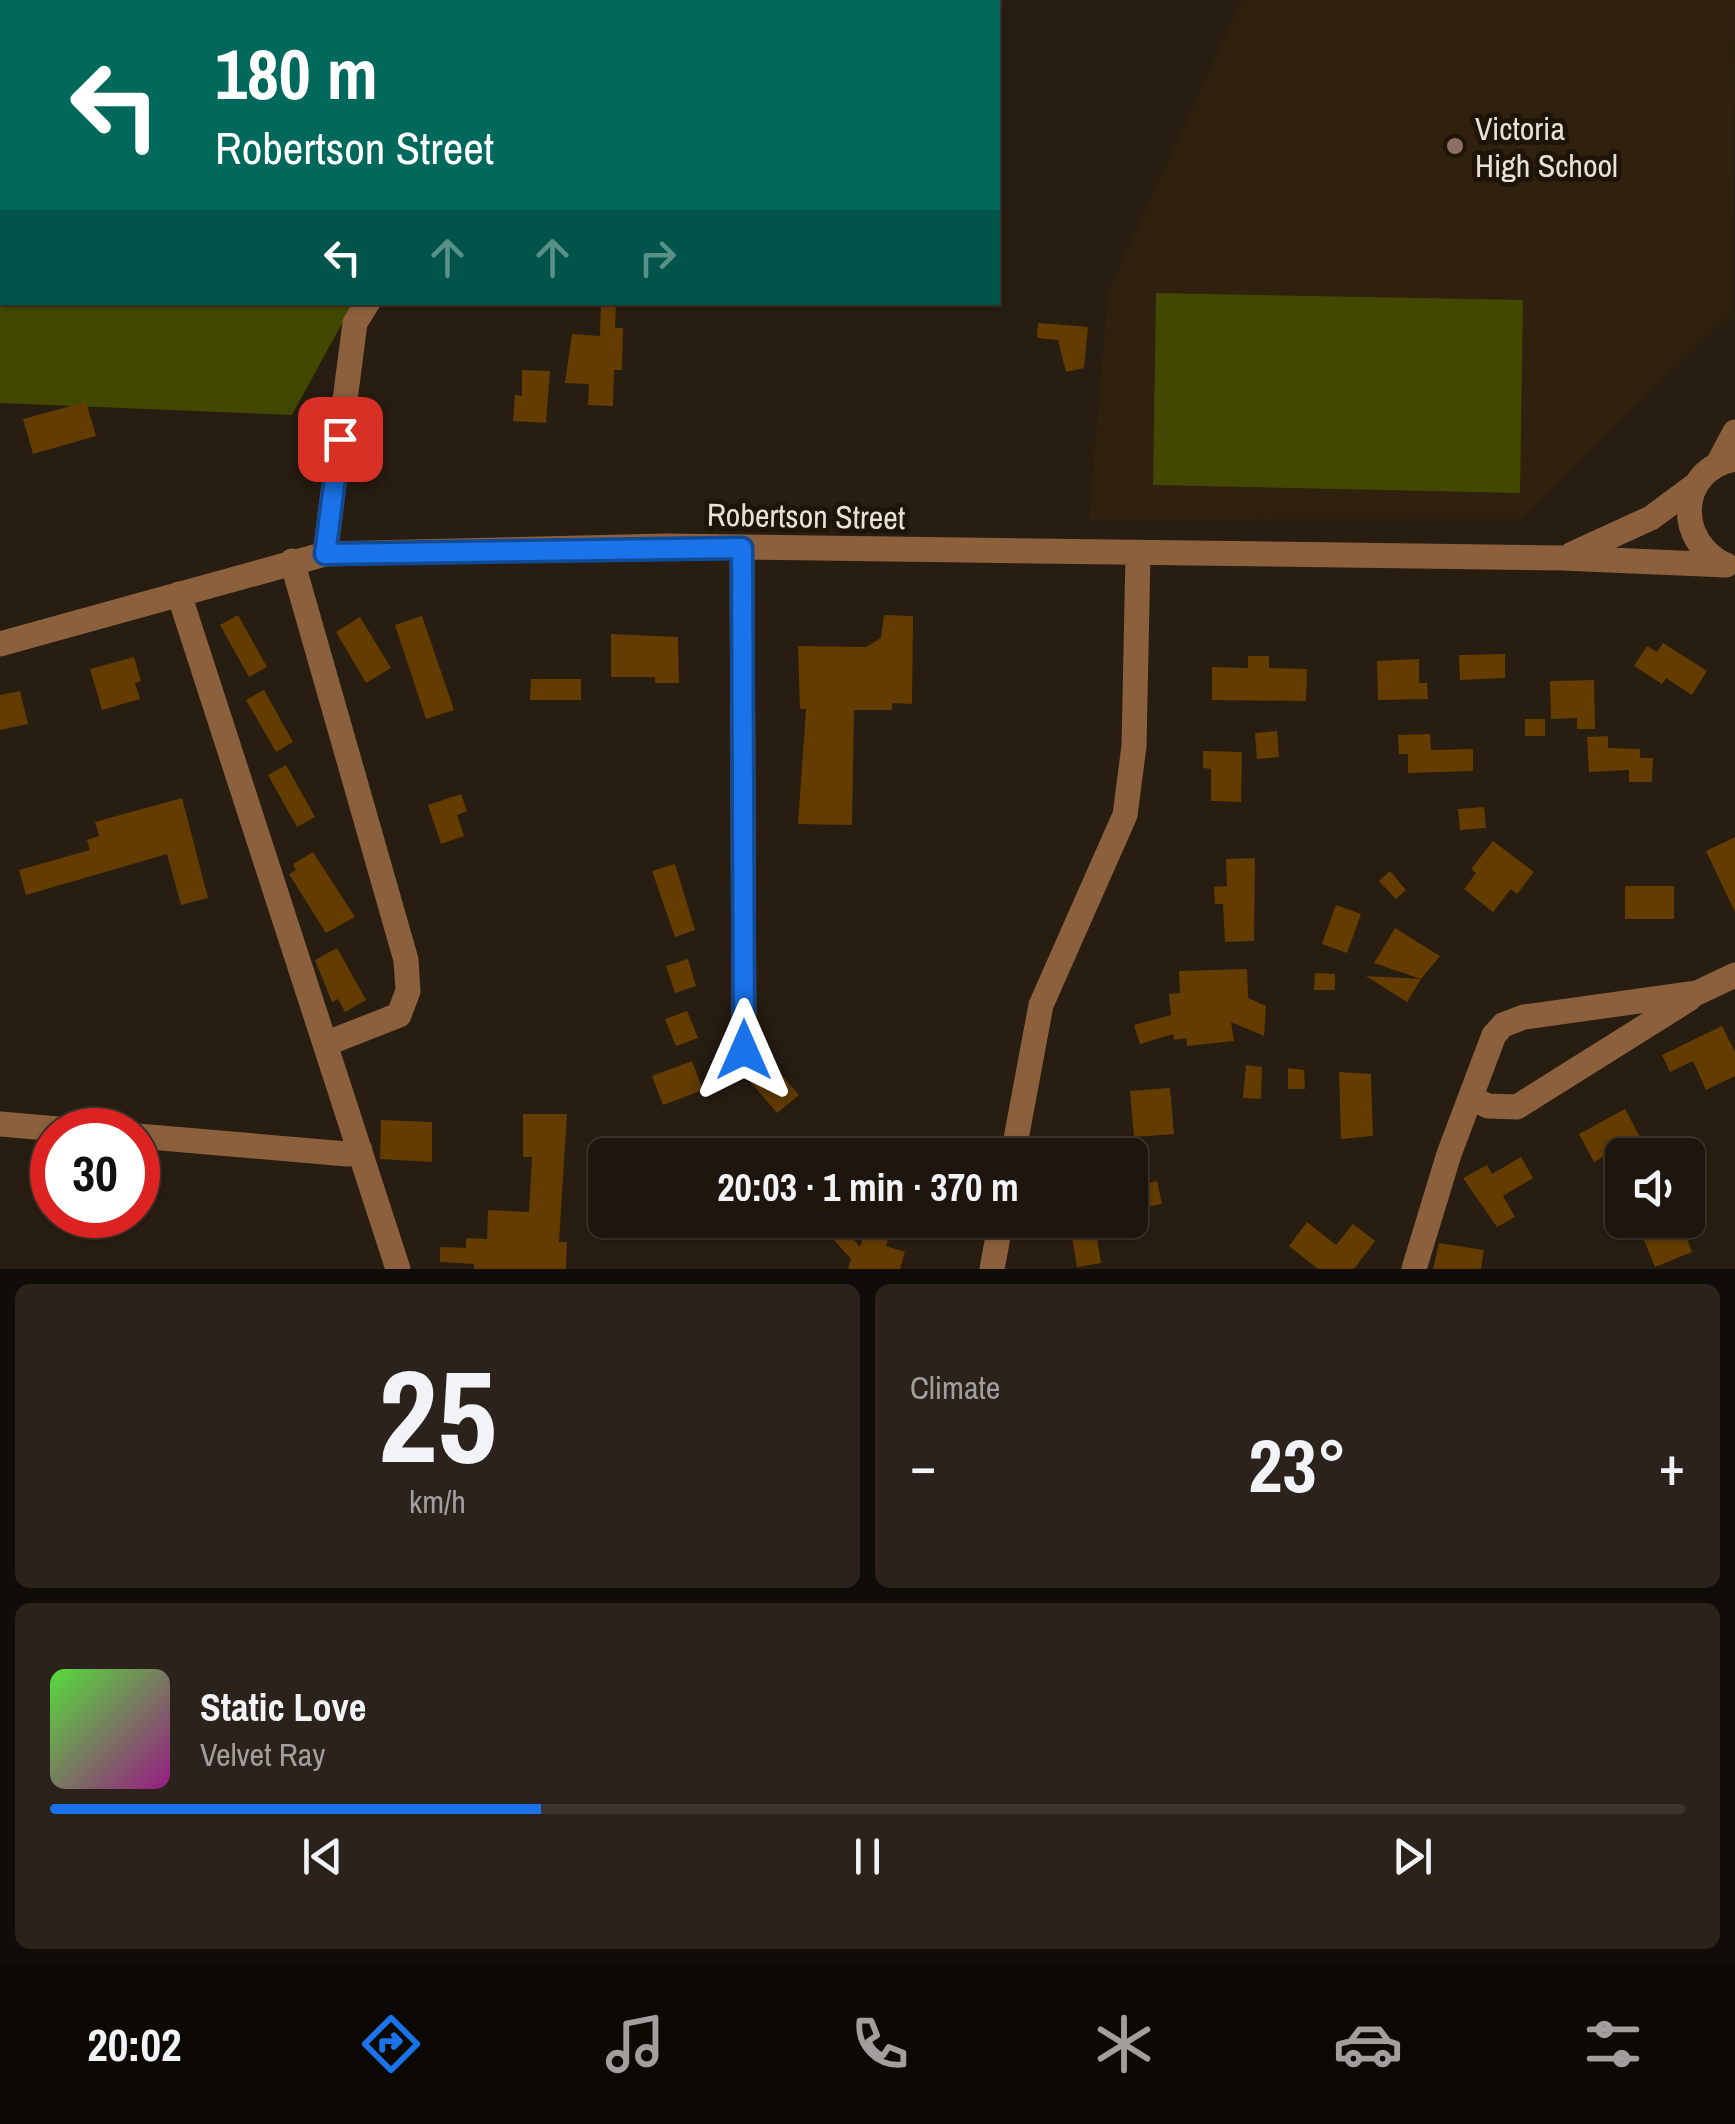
<!DOCTYPE html>
<html lang="en">
<head>
<meta charset="utf-8">
<style>
  body { margin:0; font-family:"Archivo Narrow",sans-serif; background:#2b231b; color:#f1f3f6; height:100vh; display:flex; flex-direction:column; font-size:38px; white-space:nowrap }
  * { box-sizing:border-box; margin:0 }
  p { font-size:32px; color:#a19f9d }
  .icon { flex:none; width:55px; height:55px; fill:none; stroke:currentColor; stroke-width:2; stroke-linecap:round; stroke-linejoin:round }
  .map { position:relative; height:1269px; overflow:hidden }
  .sheet { display:flex; flex-direction:column; gap:15px; padding:15px; background:#100c07; flex:1 }
  .sheet>* { flex:none }
  .banner { position:absolute; left:0px; top:0px; width:1000px; height:305px; box-shadow:0 2px 8px #0004,0 0 0 2px #3c352e; background:#00695c; color:#fff; overflow:hidden }
  .controls { position:absolute; left:1605px; top:1138px; display:grid; gap:20px }
  .controls a { display:grid; place-items:center; width:100px; height:100px; border-radius:15px; background:#1e160d; box-shadow:0 2px 8px #0004,0 0 0 2px #3c352e; font-size:50px }
  .speed { position:absolute; left:30px; top:1108px; display:flex; gap:20px; font-size:50px; font-weight:700; text-align:center }
  .speed>* { display:grid; place-content:center; width:130px; height:130px; border-radius:50%; background:#1e160d; box-shadow:0 2px 8px #0004,0 0 0 2px #3c352e; line-height:1 }
  .speed .limit { border:15px solid #d22; background:#fff; color:#111 }
  .pin { position:absolute; display:grid; place-items:center; width:85px; height:85px; color:#fff; margin:-42px; border-radius:20px; box-shadow:0 5px 15px #0006 }
  .me { position:absolute; width:110px; margin:-55px; rotate:0deg; stroke-linejoin:round; filter:drop-shadow(0 0 8px #0008) }
  .turn { display:flex; align-items:center; gap:35px; height:210px; padding:0 50px; font-size:45px }
  .turn .icon { width:130px; height:130px; stroke-width:2.5 }
  .turn b { display:block; font-size:70px; line-height:85px }
  .lanes { display:flex; align-items:center; height:95px; padding:0 50px; background:#0003; justify-content:center; gap:50px; direction:ltr }
  .lanes .off { opacity:.35 }
  .big { font-size:75px; font-weight:800; line-height:1.1 }
  .sheet .tile { flex:1; display:flex; flex-direction:column; justify-content:center; gap:15px; min-width:0; padding:0 35px; border-radius:15px; background:#2b231b }
  .sheet .dial { align-items:center; gap:0 }
  .dial b { font-size:130px; line-height:1 }
  .song { display:flex; align-items:center; gap:30px }
  .cover { width:120px; height:120px; border-radius:15px; background:linear-gradient(135deg,hsl(110 70% 55%),hsl(310 70% 35%)) }
  .played { height:10px; border-radius:5px; background:linear-gradient(90deg,#1a73e8 30%,#3c352e 30%) }
  .keys { display:flex; justify-content:space-around; direction:ltr }
  .heat { display:flex; justify-content:space-between; align-items:center; font-size:55px; direction:ltr }
  .sheet .tiles { flex:1; display:grid; gap:15px; grid-template-columns:1fr 1fr }
  .tile:last-child { grid-column:span 2 }
  .trip { position:absolute; left:588px; top:1138px; width:560px; height:100px; border-radius:15px; background:#1e160d; box-shadow:0 2px 8px #0004,0 0 0 2px #3c352e; font-weight:800; line-height:100px; text-align:center }
  .menu { display:flex; height:160px; justify-content:space-around; align-items:center; background:#0c0905; color:#a19f9d }
  .menu .icon { width:70px; height:70px }
  .menu .selected { color:#1a73e8 }
  .menu b { font-size:45px; color:#f1f3f6 }
  .map>svg:first-child { display:block }
  .built { fill:#30210f }
  .green { fill:#424800 }
  .building { fill:#643c00 }
  .lines { fill:none; stroke-linecap:round; stroke-linejoin:round }
  .minor { stroke:#8c603d; stroke-width:25 }
  .route-casing { stroke:#114b97; stroke-width:25 }
  .route { stroke:#1a73e8; stroke-width:18 }
  .education-dot { fill:#8d6e63; stroke:#1f1408; stroke-width:4 }
  .labels { text-anchor:middle; dominant-baseline:central; stroke-width:10; stroke-linejoin:round; paint-order:stroke }
  .poi-label { font-size:32px; fill:#e8e1d9; stroke:#1f1408; text-anchor:start }
  .street-label { font-size:32px; fill:#e8e1d9; stroke:#1f1408 }
</style>
</head>
<body>
<div class="map">
<svg width="1735" height="1269" viewBox="0 0 1735 1269">
  <rect width="100%" height="100%" fill="#281d11"/>
  <!-- built -->
  <path class="built" d="M1242,0H1735L1733,312L1520,519L1089,520L1108,292Z"/>
  <!-- green -->
  <path class="green" d="M0,0H517L2,2V302L353,303L292,415L0,403Z
    M1156,293L1523,300L1520,493L1153,485Z"/>
  <!-- building -->
  <path class="building" d="M601,302H616L615,328H623L622,370H614L613,406L588,405L589,384L565,383L572,334L600,336Z
    M1038,323L1088,327L1084,368L1066,372L1058,340L1037,338Z
    M522,370L550,371L546,423L513,421L515,395L522,396Z
    M86,402L96,436L33,454L23,419Z
    M238,615L267,667L249,677L220,625Z
    M884,615L913,616L912,704L892,703V710H854L852,825L798,824L806,709H800L798,646L866,647L881,638Z
    M422,616L454,710L426,719L395,625Z
    M360,617L391,668L366,683L336,632Z
    M611,634L678,637L679,683H655V677H611Z
    M1663,643L1707,671L1692,695L1666,678L1662,684L1634,666L1647,646L1657,652Z
    M1505,654V678L1460,680L1459,655Z
    M1248,656H1269V668L1307,669L1306,701L1212,700V667L1248,668Z
    M134,657L141,681L135,683L140,699L102,710L90,669Z
    M1419,659V683H1427L1428,699L1378,700L1377,661Z
    M531,679H581V700H530Z
    M1594,680L1595,729H1577V718L1551,719L1550,681Z
    M264,690L293,742L276,752L246,700Z
    M20,691L28,724L0,730V695Z
    M1525,719H1545V736H1525Z
    M1277,731L1279,757L1257,759L1255,733Z
    M1430,734L1431,750L1473,749V771L1408,773V754H1399L1398,735Z
    M1608,736V748L1640,749V758H1653L1652,782H1629V770L1589,772L1587,737Z
    M1203,751L1242,752L1241,802L1211,801V769L1203,768Z
    M286,765L315,817L297,827L268,775Z
    M461,794L467,811L457,815L464,836L441,844L428,805Z
    M182,798L208,898L181,905L167,854L26,895L19,870L90,850L87,840L99,836L95,822Z
    M1484,807L1486,828L1460,830L1458,809Z
    M1735,837V912L1706,851Z
    M1493,841L1534,872L1517,894L1511,889L1493,912L1464,889L1476,873L1471,869Z
    M313,852L355,917L326,933L289,874L296,870L293,864Z
    M1255,858L1254,941L1225,942L1223,904H1215L1214,887L1227,886L1226,859Z
    M675,864L695,930L675,937L652,871Z
    M1390,871L1406,890L1396,899L1379,881Z
    M1625,886H1674V919H1625Z
    M1336,905L1361,914L1347,953L1322,944Z
    M1395,928L1440,956L1421,979L1374,963Z
    M337,948L366,1000L345,1012L338,999L332,1002L315,960Z
    M688,959L696,986L675,993L666,966Z
    M1247,969L1248,998L1266,1006L1264,1036L1231,1022L1234,1041L1187,1046L1186,1038L1174,1040L1173,1034L1140,1044L1134,1025L1171,1015L1169,994L1180,993L1179,971Z
    M1315,973L1335,974V990H1314Z
    M1366,976L1421,979L1407,1002Z
    M687,1011L698,1038L676,1046L665,1019Z
    M1722,1026L1735,1052V1076L1706,1090L1693,1061L1670,1072L1662,1055Z
    M692,1061L703,1090L663,1105L652,1076Z
    M1246,1065L1262,1067L1261,1099L1243,1098Z
    M752,1068L782,1075L799,1095L777,1113L749,1080Z
    M1288,1068L1304,1070L1305,1089H1288Z
    M1339,1072L1371,1074L1373,1136L1341,1139Z
    M1170,1088L1174,1134L1134,1137L1130,1091Z
    M1625,1109L1640,1137L1622,1146V1182L1608,1154L1594,1162L1579,1134Z
    M523,1114H567L559,1242H567L566,1269H474V1264L440,1262V1247L466,1248V1238L487,1239L488,1210L529,1212L532,1157H523Z
    M381,1120L432,1122V1162L380,1159Z
    M1521,1157L1533,1178L1503,1196L1515,1217L1497,1227L1463,1178L1487,1165L1492,1174Z
    M1157,1181L1162,1204L1138,1208L1134,1186Z
    M816,1220H837L860,1247L867,1224L890,1231L886,1246L905,1252L900,1269H848L851,1259Z
    M1069,1220H1094L1101,1263L1077,1267Z
    M1307,1222L1336,1245L1353,1224L1375,1241L1354,1269H1318L1289,1246Z
    M1682,1225L1692,1252L1655,1267L1644,1240Z
    M1439,1243L1484,1250L1481,1269H1433Z"/>
  <g class="lines">
    <!-- minor -->
    <path class="minor" d="M543,2L544,0
      M1719,462L1735,432
      M742,548L744,1050
      M325,554L355,323L368,302
      M1572,554L1651,518L1694,486
      M292,561L406,960L408,991L399,1015L325,1044
      M1725,565C1675,541 1677,470 1735,459
      M179,594L398,1269
      M0,644L325,554L666,546L1563,558L1726,565
      M1471,1098L1488,1106L1517,1107L1689,999
      M0,1124L70,1130
      M138,1136L347,1154L360,1150
      M1013,1155L1041,1005L1125,815L1134,746L1138,554
      M992,1269L1001,1220
      M1414,1269L1449,1154L1494,1035L1503,1025L1524,1017L1697,993L1735,975"/>
  </g>
  <g class="lines">
    <defs>
      <path id="route" d="M340,439L325,554L742,548L744,1050"/>
    </defs>
    <!-- route casing -->
    <use href="#route" class="route-casing"/>
    <!-- route -->
    <use href="#route" class="route"/>
  </g>
  <!-- markers -->
  <circle class="education-dot" cx="1455" cy="146" r="10"/>
  <g class="labels">
    <!-- poi labels -->
    <g class="poi-label">
      <text x="1475" y="128">Victoria<tspan x="1475" dy="37">High School</tspan></text>
    </g>
    <!-- street labels -->
    <g class="street-label">
      <text transform="translate(806 516) rotate(1)">Robertson Street</text>
    </g>
  </g>
</svg>
<div class="controls">
<a><svg class="icon" aria-label="sound" viewBox="0 0 24 24"><path d="M4 9h4l5-4v14l-5-4H4zM17 9q2 3 0 6"/></svg></a>
</div>
<div class="speed"><div class="limit">30</div></div>
<div class="pin" style="left:340px;top:439px;background:#d93025"><svg class="icon" aria-label="arrive" viewBox="0 0 24 24"><path d="M6 21V4h12l-3 4 3 4H6"/></svg></div>
<svg class="me" style="left:744px;top:1050px" viewBox="-20 -20 40 40"><path d="M0-17L14 15 0 8-14 15z" fill="#1a73e8" stroke="#fff" stroke-width="4"/></svg>
<div class="trip">20:03 · 1 min · 370 m</div>
<div class="banner">
<div class="turn"><svg class="icon" aria-label="left" viewBox="0 0 24 24"><path d="M17 20v-9H6M10 6l-5 5 5 5"/></svg><div><b>180 m</b>Robertson Street</div></div>
<div class="lanes"><svg class="icon" aria-label="left" viewBox="0 0 24 24"><path d="M17 20v-9H6M10 6l-5 5 5 5"/></svg><svg class="icon off" aria-label="ahead" viewBox="0 0 24 24"><path d="M12 20V5M6 11l6-6 6 6"/></svg><svg class="icon off" aria-label="ahead" viewBox="0 0 24 24"><path d="M12 20V5M6 11l6-6 6 6"/></svg><svg class="icon off" aria-label="right" viewBox="0 0 24 24"><path d="M7 20v-9h11M14 6l5 5-5 5"/></svg></div>
</div>
</div>
<section class="sheet">
<div class="tiles">
<div class="tile dial"><b>25</b><p>km/h</p></div>
<div class="tile"><p>Climate</p>
<div class="heat"><a>−</a><b class="big">23°</b><a>+</a></div>
</div>
<div class="tile">
<div class="song"><i class="cover"></i><div><b>Static Love</b><p>Velvet Ray</p></div></div>
<div class="played"></div>
<div class="keys"><svg class="icon" aria-label="previous" viewBox="0 0 24 24"><path d="M18 5L8 12l10 7zM5 5v14"/></svg><svg class="icon" aria-label="pause" viewBox="0 0 24 24"><path d="M8 5v14M16 5v14"/></svg><svg class="icon" aria-label="next" viewBox="0 0 24 24"><path d="M6 5l10 7-10 7zM19 5v14"/></svg></div>
</div>
</div>
</section>
<nav class="menu">
<b>20:02</b>
<svg class="icon selected" aria-label="directions" viewBox="0 0 24 24"><path d="M12 3l9 9-9 9-9-9zM9 14v-3h6M13 9l2 2-2 2"/></svg>
<svg class="icon" aria-label="music" viewBox="0 0 24 24"><path d="M9 18V5l10-2v13"/><circle cx="6" cy="18" r="3"/><circle cx="16" cy="16" r="3"/></svg>
<svg class="icon" aria-label="phone" viewBox="0 0 24 24"><path d="M5 4h4l2 5-3 2q2 4 5 5l2-3 5 2v4C11 20 4 13 5 4z"/></svg>
<svg class="icon" aria-label="climate" viewBox="0 0 24 24"><path d="M12 3v18M4 7l16 10M4 17L20 7"/></svg>
<svg class="icon" aria-label="car" viewBox="0 0 24 24"><path d="M5 17H2v-5l4-1 3-4h7l3 4 3 1v5h-3M9 17h6M6 11h13"/><circle cx="7" cy="17" r="2"/><circle cx="17" cy="17" r="2"/></svg>
<svg class="icon" aria-label="filters" viewBox="0 0 24 24"><path d="M4 7h16M4 17h16"/><circle cx="9" cy="7" r="2"/><circle cx="15" cy="17" r="2"/></svg>
</nav>
</body>
</html>
